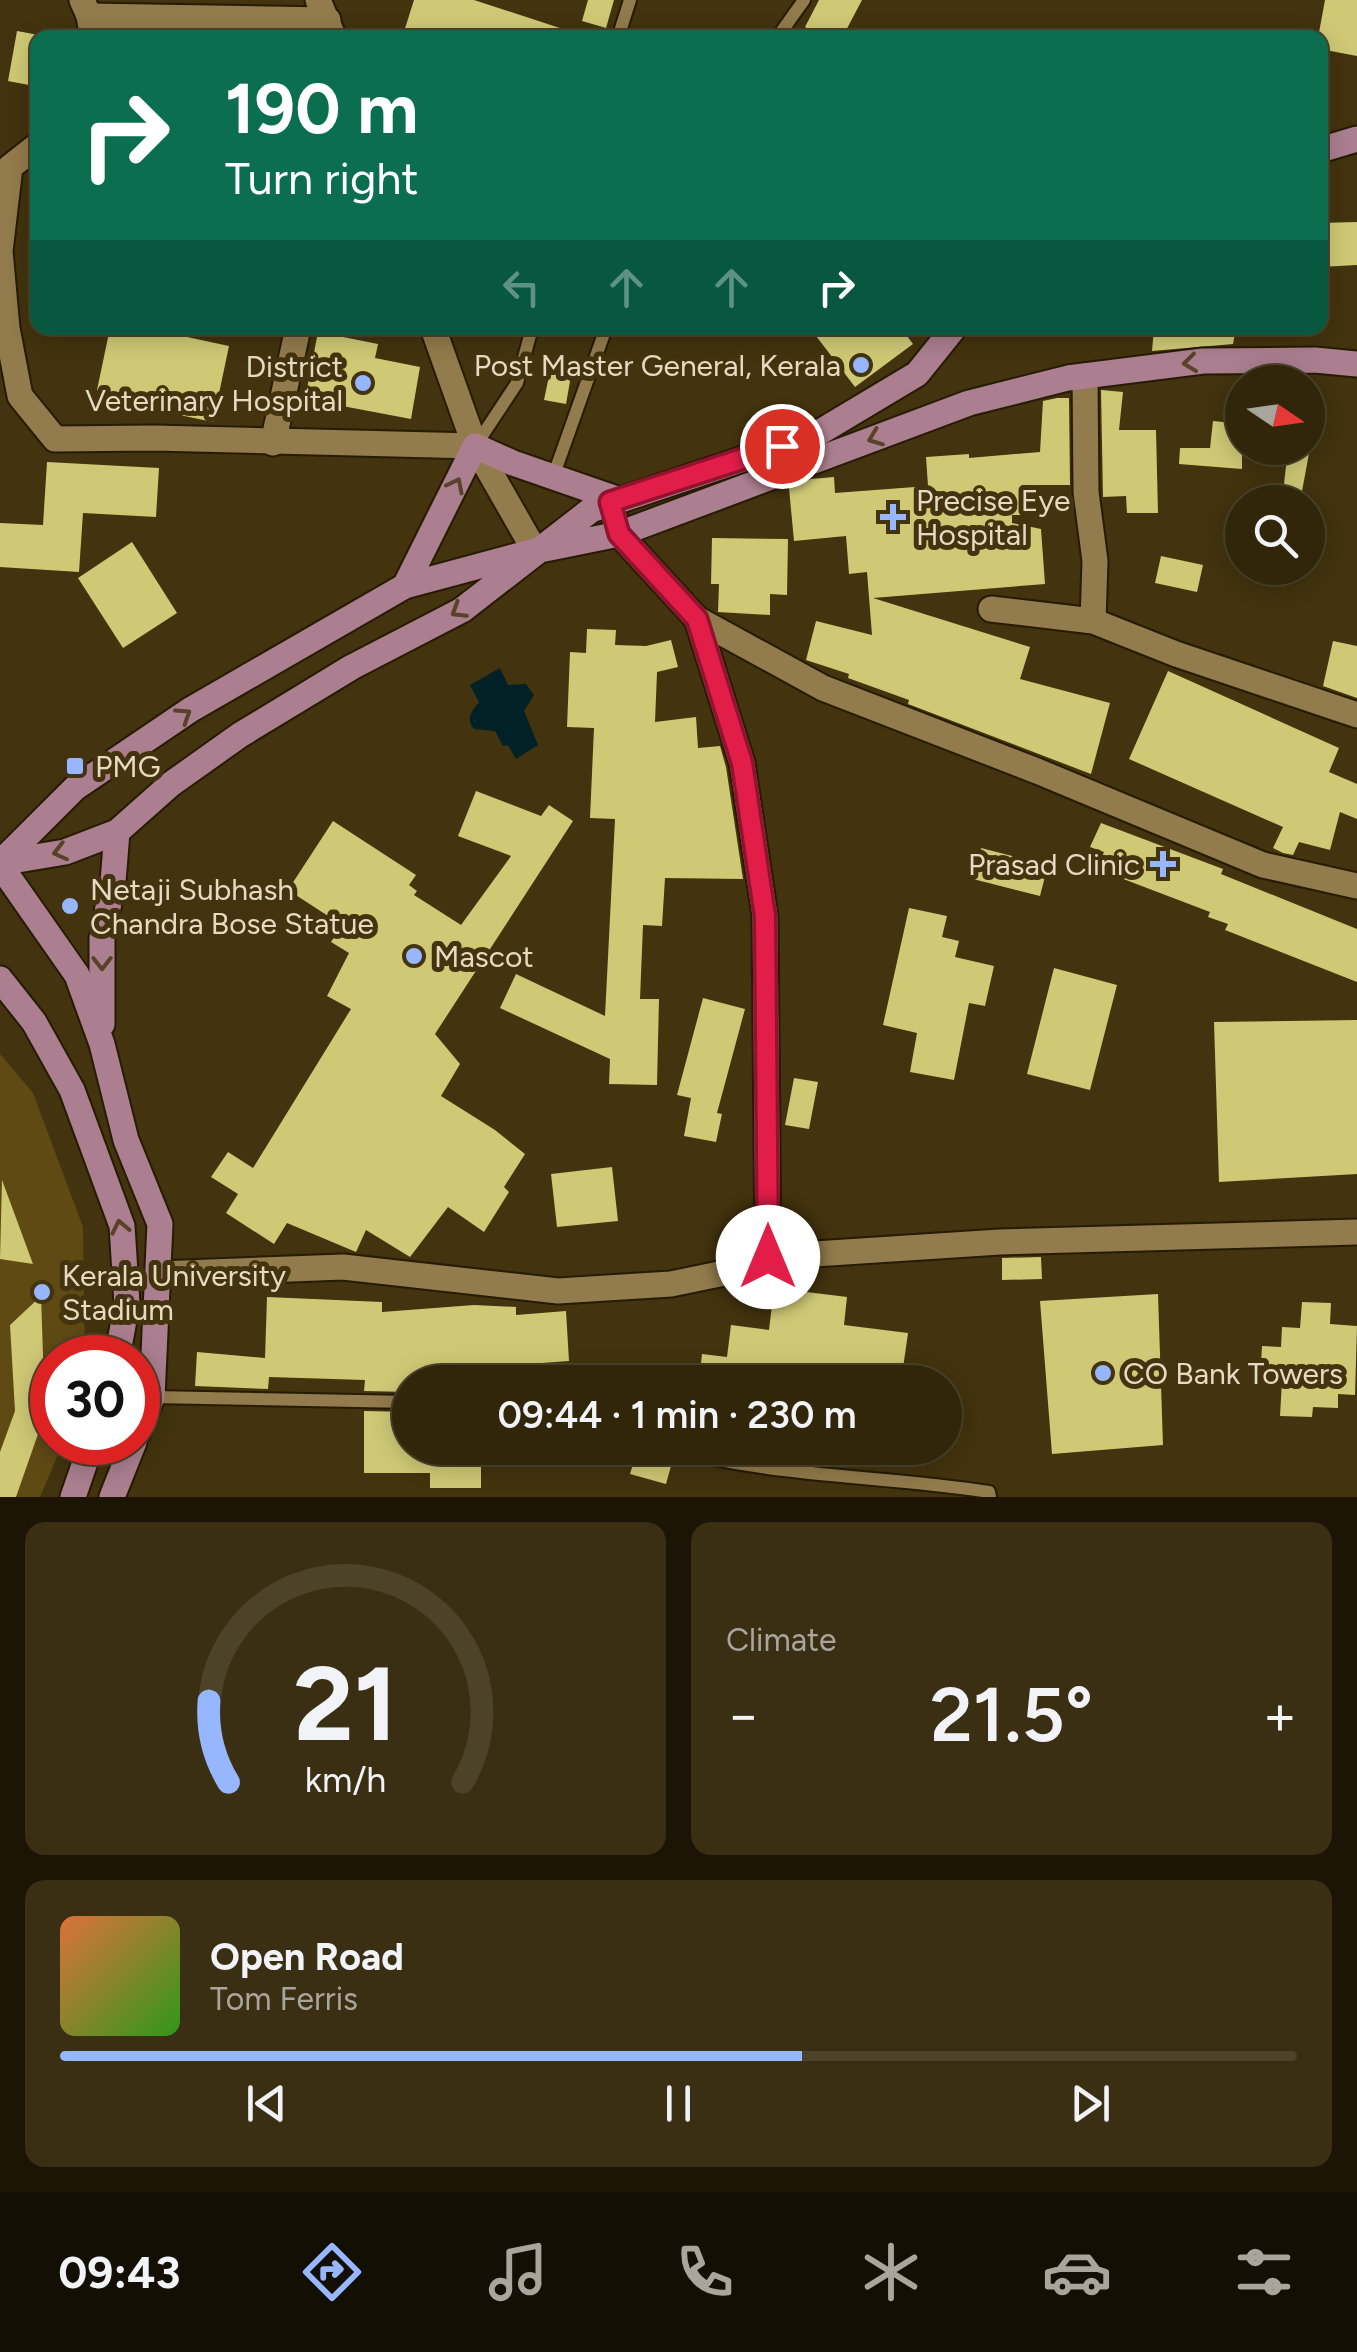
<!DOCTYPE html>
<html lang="en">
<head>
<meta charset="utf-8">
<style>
  body { margin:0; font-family:Figtree,sans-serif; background:#3a2e13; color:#f1f3f6; height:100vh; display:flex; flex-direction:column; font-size:38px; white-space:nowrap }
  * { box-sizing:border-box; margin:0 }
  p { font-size:32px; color:#a8a59c }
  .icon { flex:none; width:55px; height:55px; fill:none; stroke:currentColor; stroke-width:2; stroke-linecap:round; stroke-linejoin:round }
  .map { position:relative; height:1497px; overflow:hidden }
  .side { display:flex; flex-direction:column; gap:25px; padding:25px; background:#1c1506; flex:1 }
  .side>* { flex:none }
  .guide { position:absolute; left:30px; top:30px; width:1298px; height:305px; border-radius:20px; box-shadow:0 5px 25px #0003,0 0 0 2px #4d432b; background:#0b6e4f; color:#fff; overflow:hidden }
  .needle { width:65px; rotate:103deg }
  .controls { position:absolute; left:1225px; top:365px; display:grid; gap:20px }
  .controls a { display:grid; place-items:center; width:100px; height:100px; border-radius:50%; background:#32260a; box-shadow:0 5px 25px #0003,0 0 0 2px #4d432b; font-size:50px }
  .speed { position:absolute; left:30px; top:1335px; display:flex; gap:20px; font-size:50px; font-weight:700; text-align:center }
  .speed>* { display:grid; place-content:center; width:130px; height:130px; border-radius:50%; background:#32260a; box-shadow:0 5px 25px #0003,0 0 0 2px #4d432b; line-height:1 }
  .speed .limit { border:15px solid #d22; background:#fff; color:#111 }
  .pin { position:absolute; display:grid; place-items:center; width:85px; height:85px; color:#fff; margin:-42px; border:5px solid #fff; border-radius:50%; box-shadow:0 2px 10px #0007 }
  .me { position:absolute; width:110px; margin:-55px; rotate:0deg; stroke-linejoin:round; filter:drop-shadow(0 0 8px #0008) }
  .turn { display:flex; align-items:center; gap:35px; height:210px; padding:0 30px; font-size:45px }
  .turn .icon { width:130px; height:130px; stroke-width:2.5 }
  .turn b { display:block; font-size:70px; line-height:85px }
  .lanes { display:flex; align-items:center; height:95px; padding:0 30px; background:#0003; justify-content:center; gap:50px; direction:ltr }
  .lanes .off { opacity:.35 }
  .big { font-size:75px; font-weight:600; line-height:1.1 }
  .side .widget { flex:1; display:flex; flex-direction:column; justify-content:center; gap:15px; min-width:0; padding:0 35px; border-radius:20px; background:#3a2e13 }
  .side .dial { align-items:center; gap:0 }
  .dial svg { height:260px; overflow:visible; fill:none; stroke:#4d432b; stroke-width:7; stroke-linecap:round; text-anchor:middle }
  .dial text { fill:#f1f3f6; stroke:none }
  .song { display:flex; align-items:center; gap:30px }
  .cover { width:120px; height:120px; border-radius:15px; background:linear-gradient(135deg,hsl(20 70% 55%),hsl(110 70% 35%)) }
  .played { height:10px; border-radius:5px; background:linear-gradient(90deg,#96b6fd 60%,#4d432b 60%) }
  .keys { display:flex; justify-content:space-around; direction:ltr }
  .heat { display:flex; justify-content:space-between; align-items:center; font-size:55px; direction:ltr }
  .side .tiles { flex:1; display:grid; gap:25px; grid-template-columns:1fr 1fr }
  .widget:last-child { grid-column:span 2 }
  .trip { position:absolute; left:392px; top:1365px; width:570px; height:100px; border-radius:50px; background:#32260a; box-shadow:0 5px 25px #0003,0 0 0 2px #4d432b; font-weight:600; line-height:100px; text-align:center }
  .tab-bar { display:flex; height:160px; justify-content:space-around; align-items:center; background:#140f04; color:#a8a59c }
  .tab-bar .icon { width:70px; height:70px }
  .tab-bar .active { color:#96b6fd }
  .tab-bar b { font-size:45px; color:#f1f3f6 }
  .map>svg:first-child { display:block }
  .green { fill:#604a14 }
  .water { fill:#002226 }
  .building { fill:#cfc976 }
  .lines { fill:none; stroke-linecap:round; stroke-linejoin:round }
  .lane-casing { stroke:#261b03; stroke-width:16 }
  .street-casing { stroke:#261b03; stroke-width:29 }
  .secondary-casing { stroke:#261b03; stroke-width:29 }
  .primary-casing { stroke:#261b03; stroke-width:29 }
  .lane { stroke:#927b4c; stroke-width:12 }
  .street { stroke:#927b4c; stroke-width:25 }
  .secondary { stroke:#927b4c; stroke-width:25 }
  .primary { stroke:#ab7f90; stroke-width:25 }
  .oneway { stroke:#584228 }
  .route-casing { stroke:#92132f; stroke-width:25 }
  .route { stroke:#e11d48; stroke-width:18 }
  .poi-dot { fill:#96b6fd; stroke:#43330e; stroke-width:4 }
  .labels { text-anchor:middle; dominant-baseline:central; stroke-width:10; stroke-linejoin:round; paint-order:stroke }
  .poi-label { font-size:30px; fill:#e6dac1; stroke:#43330e; text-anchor:start }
</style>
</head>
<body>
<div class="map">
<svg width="1357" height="1497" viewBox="0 0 1357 1497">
  <rect width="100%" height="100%" fill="#43330e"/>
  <!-- green -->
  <path class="green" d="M0,1054L33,1093L83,1227L85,1357L52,1358V1442L63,1443L40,1497H0Z"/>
  <!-- water -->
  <path class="water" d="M500,668L508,685L526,684L534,695L524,711L538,745L516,759L508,745L503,746L495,731L474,729C465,719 472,711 479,702L470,685Z"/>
  <!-- building -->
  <path class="building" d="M414,0H474L575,33L574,38H402Z
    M588,0H614L606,28L582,21Z
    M819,0H862L842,38H825L805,27Z
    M1325,0H1357V56L1320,49L1318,38Z
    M17,31L39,35L29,85L8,81Z
    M1357,222V265L1320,267V223Z
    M110,328H189L187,337L229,346L213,422L170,413L172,406L97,390Z
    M810,328H901L913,344L855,387Z
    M1154,328H1236L1233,344L1152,351Z
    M318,332L378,344L375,358L420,367L411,419L305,399Z
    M551,366L572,370L566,404L544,400Z
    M1101,390L1123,392L1119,430H1156L1158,513H1127L1126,496L1103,497Z
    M1057,398H1069L1070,485H1038L1040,515H1012V523L1041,529L1045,584L873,598L1030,647L1020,679L1110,703L1091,774L908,704L909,700L848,678L849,674L806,660L816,621L872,635L867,572L849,574L846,536L794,541L789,488L811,479L834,477L835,493L928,486L926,457L969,454V458L1040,452L1043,401Z
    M1213,421L1242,424V469L1179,464L1180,448H1210Z
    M1288,448H1310L1300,502H1282Z
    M47,462L159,468L156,517L83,513L79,572L0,567V523L43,525Z
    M712,538L788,539L787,595L770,594V615L718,612L719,584H711Z
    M132,542L177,613L123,648L78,578Z
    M1161,556L1203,565L1197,592L1155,583Z
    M587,629L616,630L615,645L646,646L671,640L678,667L657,672L655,722L696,717L698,748L720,746L726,767L743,879L665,878L662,926L643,925L640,999H659L657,1085L609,1084L610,1059L500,1008L516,974L605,1016L615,819L590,818L594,728L567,727L570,652L586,653Z
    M1333,641L1357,646V698L1323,686Z
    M1168,671L1339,748L1329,772L1357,784V819L1340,812L1330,850L1299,842L1293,855L1283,853L1273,848L1283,827L1129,759Z
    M476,791L541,816L549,805L573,821L435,1034L460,1064L441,1096L495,1130L525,1154L504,1187L509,1192L484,1232L448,1207L410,1257L366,1230L356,1252L287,1223L274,1244L226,1213L238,1194L211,1177L228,1152L253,1168L351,1009L327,996L349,953L331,942L342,925L288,890L333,821L416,875L409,885L417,891L414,895L461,925L511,856L458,836Z
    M1101,823L1223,869L1221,874L1357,929V982L1225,930L1228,924L1208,917L1210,912L1097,869L1104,852L1090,847Z
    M981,848L1048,865L1040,896L973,879Z
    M909,908L947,916L942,937L959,941L955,957L994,966L985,1006L969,1003L954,1080L910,1072L917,1033L883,1025Z
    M1054,968L1117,985L1090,1090L1027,1074Z
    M703,998L745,1009L717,1113L722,1114L716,1142L684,1136L691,1098L677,1095Z
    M1357,1020V1174L1219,1182L1214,1022Z
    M794,1078L818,1082L809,1129L785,1125Z
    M612,1167L618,1221L557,1227L551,1174Z
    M2,1180L33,1264L0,1259Z
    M1041,1257L1042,1279L1002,1280V1258Z
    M774,1288L847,1297L844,1325L908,1333L901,1382H699L702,1354L727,1357L731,1325L769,1330Z
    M1158,1294L1163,1445L1052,1454L1040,1301Z
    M41,1296L45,1414L16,1497H0V1452L15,1411L10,1325Z
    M267,1297L382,1302V1312L474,1305L516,1307V1315L566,1311L569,1361L515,1365L516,1372L410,1380V1392L364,1391L365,1380L269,1377L268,1389L195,1386L197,1352L265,1358Z
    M1302,1302L1331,1303L1330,1324L1357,1326L1355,1395L1338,1394V1408L1313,1407L1312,1417L1280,1416L1282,1381L1260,1380L1262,1346L1281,1347L1282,1327L1300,1328Z
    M364,1411L410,1412V1448H481V1488H430V1473H364Z
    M638,1448H659L663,1456L673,1459L666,1484L630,1474Z"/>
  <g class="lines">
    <defs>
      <path id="lane" d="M618,38L630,0
        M777,38L804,0
        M476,445L517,383L532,328
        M553,477L606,328
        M152,1397L410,1402
        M669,1448C773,1478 883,1475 989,1492L990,1497"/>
      <path id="street" d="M89,16L328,20
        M1085,376L1086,492L1095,561L1093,621L1176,654L1357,715
        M273,443L298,328
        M991,609L1093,621
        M697,619L742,763L765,916L768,1257
        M158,1274L343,1267L558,1291L671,1284L729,1272L768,1257L1000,1242L1357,1232"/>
      <path id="secondary" d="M82,0L89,16L93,38
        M318,0L334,38
        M38,145L10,167L0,251L7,328L20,396L55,439L154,438L475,446
        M433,328L475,446L535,551
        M610,502L619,534L697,619L823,688L1037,771L1263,865L1357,886"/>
      <path id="primary" d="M1320,150L1357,139
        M405,586L475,446L513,463L617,499
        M0,863L75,788L190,710L405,586L535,551L619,534L969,403L1068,378L1203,361L1315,360L1357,364
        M0,863L65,852L117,832L171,784L240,735L352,667L462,610L591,510L815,435L917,374L954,328
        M0,865L77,975L102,1044L126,1140L160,1224L152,1397L138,1432
        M0,979L34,1022L72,1090L122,1226L127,1304L117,1358
        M102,1024V938L113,882L117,832
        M73,1497L92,1442
        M112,1497L134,1442"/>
    </defs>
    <!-- lane casing -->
    <use href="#lane" class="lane-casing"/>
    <!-- street casing -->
    <use href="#street" class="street-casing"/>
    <!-- secondary casing -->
    <use href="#secondary" class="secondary-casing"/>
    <!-- primary casing -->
    <use href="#primary" class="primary-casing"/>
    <!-- lane -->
    <use href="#lane" class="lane"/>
    <!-- street -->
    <use href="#street" class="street"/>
    <!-- secondary -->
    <use href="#secondary" class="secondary"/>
    <!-- primary -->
    <use href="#primary" class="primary"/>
  </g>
  <!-- one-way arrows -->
  <defs><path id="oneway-chevron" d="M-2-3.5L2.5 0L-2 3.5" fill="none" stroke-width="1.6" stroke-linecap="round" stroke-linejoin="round" transform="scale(2.5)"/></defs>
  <g class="oneway">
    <use href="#oneway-chevron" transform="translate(1190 363) rotate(173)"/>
    <use href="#oneway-chevron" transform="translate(875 438) rotate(159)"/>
    <use href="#oneway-chevron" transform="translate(456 485) rotate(-63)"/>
    <use href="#oneway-chevron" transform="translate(458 611) rotate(148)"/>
    <use href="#oneway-chevron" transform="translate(184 715) rotate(-33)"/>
    <use href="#oneway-chevron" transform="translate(60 852) rotate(166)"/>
    <use href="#oneway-chevron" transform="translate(102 963) rotate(90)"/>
    <use href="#oneway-chevron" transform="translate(120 1227) rotate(-102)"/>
  </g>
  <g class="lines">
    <defs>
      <path id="route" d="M768,1257L765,916L742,763L697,619L619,534L610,502L782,446"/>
    </defs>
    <!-- route casing -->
    <use href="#route" class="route-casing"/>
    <!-- route -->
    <use href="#route" class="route"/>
  </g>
  <!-- markers -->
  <g class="poi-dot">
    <circle cx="861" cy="365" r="10"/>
    <circle cx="363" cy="383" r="10"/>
    <path d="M888 502h10v10h10v10h-10v10h-10v-10h-10v-10h10z"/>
    <rect x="65" y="756" width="20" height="20" rx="5"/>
    <path d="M1158 849h10v10h10v10h-10v10h-10v-10h-10v-10h10z"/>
    <circle cx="70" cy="906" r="10"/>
    <circle cx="414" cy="956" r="10"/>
    <circle cx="42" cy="1292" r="10"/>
    <circle cx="1103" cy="1373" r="10"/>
  </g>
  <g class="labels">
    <!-- poi labels -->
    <g class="poi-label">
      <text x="841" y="365" text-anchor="end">Post Master General, Kerala</text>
      <text x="343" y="366" text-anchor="end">District<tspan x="343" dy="34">Veterinary Hospital</tspan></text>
      <text x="916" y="500">Precise Eye<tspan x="916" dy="34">Hospital</tspan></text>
      <text x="95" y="766">PMG</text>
      <text x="1140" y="864" text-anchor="end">Prasad Clinic</text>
      <text x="90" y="889">Netaji Subhash<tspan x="90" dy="34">Chandra Bose Statue</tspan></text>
      <text x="434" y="956">Mascot</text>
      <text x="62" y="1275">Kerala University<tspan x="62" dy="34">Stadium</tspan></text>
      <text x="1123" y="1373">CO Bank Towers</text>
    </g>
  </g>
</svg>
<div class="controls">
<a><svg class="needle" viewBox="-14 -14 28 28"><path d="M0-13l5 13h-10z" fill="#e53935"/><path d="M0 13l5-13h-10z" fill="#a8a59c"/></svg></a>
<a><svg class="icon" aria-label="search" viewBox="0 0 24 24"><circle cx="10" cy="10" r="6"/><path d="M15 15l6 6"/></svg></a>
</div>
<div class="speed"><div class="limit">30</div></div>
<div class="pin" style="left:782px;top:446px;background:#d93025"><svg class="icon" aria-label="arrive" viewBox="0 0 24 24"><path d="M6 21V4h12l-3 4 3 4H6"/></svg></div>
<svg class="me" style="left:768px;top:1257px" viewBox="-20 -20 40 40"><circle r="19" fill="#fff"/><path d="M0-13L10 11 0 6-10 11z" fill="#e11d48"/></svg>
<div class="trip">09:44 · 1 min · 230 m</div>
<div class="guide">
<div class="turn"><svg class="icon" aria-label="right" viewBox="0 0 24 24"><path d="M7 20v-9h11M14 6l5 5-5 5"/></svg><div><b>190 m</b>Turn right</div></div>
<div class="lanes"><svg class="icon off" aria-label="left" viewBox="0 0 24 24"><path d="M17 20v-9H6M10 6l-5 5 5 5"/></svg><svg class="icon off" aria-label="ahead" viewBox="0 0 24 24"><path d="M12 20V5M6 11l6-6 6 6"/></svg><svg class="icon off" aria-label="ahead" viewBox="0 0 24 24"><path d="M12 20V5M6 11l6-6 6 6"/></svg><svg class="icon" aria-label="right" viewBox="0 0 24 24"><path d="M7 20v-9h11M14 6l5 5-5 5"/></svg></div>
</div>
</div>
<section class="side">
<div class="tiles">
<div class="widget dial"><svg viewBox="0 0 100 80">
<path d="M14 69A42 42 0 1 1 86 69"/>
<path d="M14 69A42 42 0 0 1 8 44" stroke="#96b6fd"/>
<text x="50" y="56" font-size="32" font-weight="700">21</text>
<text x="50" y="72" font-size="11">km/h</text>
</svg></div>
<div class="widget"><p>Climate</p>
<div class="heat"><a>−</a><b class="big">21.5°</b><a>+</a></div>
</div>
<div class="widget">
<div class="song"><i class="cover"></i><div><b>Open Road</b><p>Tom Ferris</p></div></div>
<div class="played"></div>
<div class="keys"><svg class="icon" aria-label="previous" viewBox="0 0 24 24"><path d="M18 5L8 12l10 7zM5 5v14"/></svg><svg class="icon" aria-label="pause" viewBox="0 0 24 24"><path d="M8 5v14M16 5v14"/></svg><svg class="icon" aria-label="next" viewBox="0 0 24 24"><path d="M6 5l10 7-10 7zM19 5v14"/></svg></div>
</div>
</div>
</section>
<nav class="tab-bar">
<b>09:43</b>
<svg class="icon active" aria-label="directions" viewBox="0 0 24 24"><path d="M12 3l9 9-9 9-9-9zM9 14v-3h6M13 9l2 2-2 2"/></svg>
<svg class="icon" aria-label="music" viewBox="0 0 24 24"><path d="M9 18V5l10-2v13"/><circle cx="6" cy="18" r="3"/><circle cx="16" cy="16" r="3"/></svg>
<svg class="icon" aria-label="phone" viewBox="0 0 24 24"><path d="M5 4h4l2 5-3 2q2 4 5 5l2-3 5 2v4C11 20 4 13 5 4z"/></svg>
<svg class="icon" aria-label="climate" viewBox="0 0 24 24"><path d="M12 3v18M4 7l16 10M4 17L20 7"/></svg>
<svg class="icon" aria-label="car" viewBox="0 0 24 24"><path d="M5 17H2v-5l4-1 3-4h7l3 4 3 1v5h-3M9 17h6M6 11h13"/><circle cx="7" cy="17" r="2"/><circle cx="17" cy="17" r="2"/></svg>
<svg class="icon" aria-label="filters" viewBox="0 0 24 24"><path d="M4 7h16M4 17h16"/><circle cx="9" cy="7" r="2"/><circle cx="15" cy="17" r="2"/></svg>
</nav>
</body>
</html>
